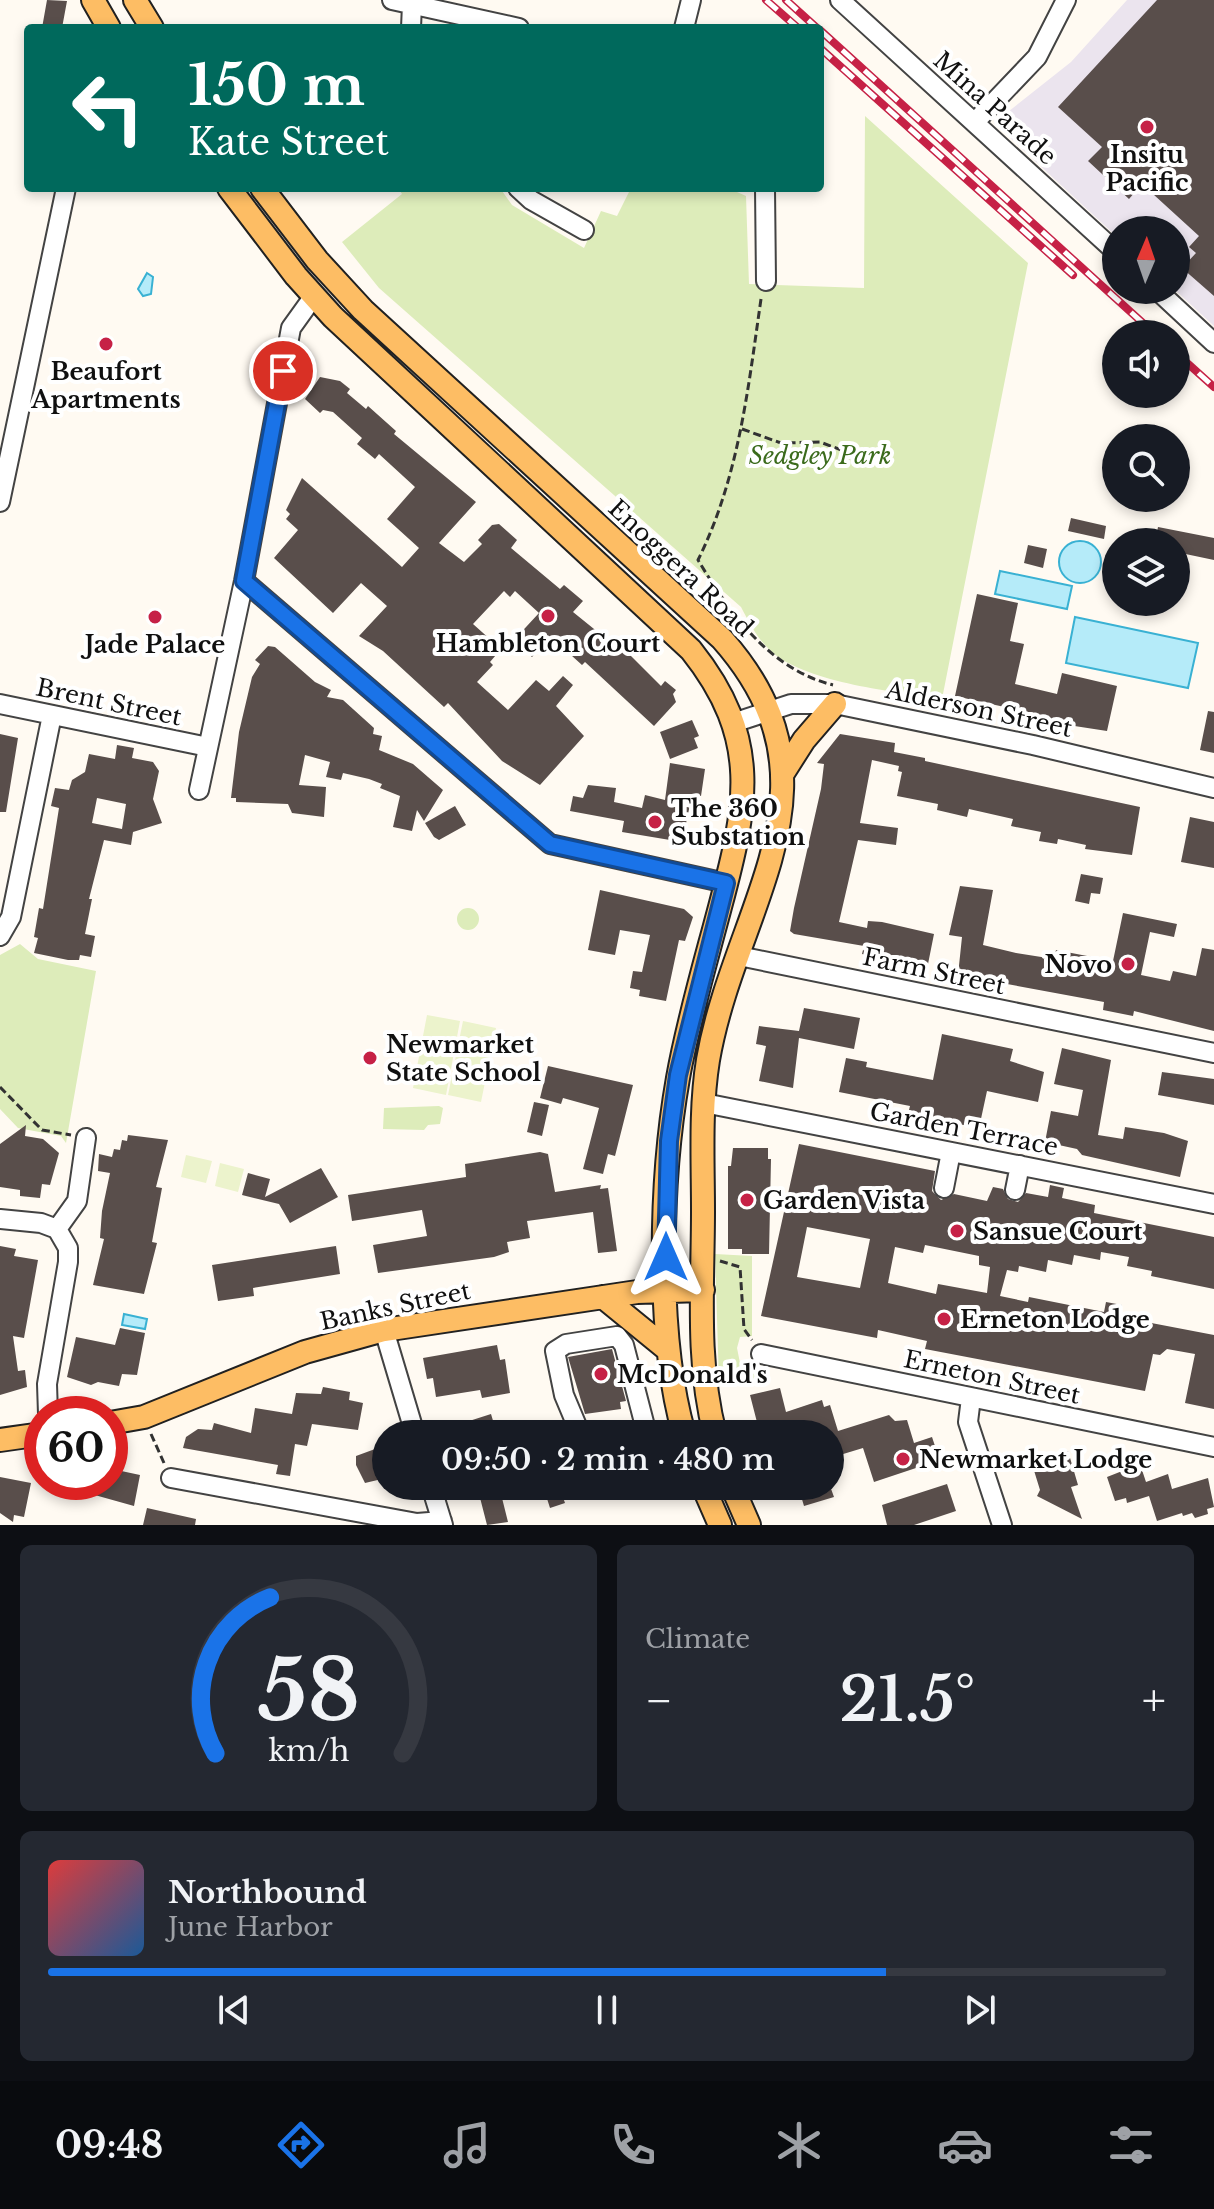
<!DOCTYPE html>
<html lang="en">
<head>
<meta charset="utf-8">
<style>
  body { margin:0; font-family:"Libre Baskerville",serif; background:#242831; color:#f1f3f6; height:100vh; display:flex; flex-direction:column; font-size:30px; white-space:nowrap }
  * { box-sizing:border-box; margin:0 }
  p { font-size:26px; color:#9ea1a6 }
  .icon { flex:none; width:44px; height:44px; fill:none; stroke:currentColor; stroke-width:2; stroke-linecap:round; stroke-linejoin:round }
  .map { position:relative; height:1525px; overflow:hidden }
  .panel { display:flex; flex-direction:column; gap:20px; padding:20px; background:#0d0f14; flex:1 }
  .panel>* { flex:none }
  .hud { position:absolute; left:24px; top:24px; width:800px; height:168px; border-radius:8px; box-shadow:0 4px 12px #0003; background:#00695c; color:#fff; overflow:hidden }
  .needle { width:52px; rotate:2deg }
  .tools { position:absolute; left:1102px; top:216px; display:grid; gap:16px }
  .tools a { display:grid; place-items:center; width:88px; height:88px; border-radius:50%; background:#171b24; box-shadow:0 4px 12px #0003; font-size:40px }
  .speed { position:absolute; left:24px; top:1396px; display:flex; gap:16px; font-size:40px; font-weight:700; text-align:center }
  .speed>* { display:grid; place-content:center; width:104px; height:104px; border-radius:50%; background:#171b24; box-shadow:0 4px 12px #0003; line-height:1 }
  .speed .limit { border:12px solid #d22; background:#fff; color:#111 }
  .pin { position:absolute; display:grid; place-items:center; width:68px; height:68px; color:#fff; margin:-34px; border:4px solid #fff; border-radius:50%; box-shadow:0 2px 8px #0007 }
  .me { position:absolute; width:88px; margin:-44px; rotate:0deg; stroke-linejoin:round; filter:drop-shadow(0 0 6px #0008) }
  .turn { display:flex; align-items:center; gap:28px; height:168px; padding:0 32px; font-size:36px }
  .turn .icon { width:104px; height:104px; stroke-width:2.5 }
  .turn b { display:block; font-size:56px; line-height:68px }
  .big { font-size:60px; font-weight:600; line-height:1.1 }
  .panel .widget { flex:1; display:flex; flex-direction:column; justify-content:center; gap:12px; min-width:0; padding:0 28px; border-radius:12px; background:#242831 }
  .panel .dial { align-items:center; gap:0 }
  .dial svg { height:208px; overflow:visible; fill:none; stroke:#363941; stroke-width:7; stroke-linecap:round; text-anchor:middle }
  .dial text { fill:#f1f3f6; stroke:none }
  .song { display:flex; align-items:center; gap:24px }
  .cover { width:96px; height:96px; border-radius:12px; background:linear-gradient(135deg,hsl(0 70% 55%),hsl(210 70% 35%)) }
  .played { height:8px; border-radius:4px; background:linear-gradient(90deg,#1a73e8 75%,#363941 75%) }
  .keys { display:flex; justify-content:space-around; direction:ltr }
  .heat { display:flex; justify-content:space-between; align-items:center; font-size:44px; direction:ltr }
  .panel .tiles { flex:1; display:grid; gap:20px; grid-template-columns:1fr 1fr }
  .widget:last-child { grid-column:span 2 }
  .trip { position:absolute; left:372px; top:1420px; width:472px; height:80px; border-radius:40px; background:#171b24; box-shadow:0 4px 12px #0003; font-weight:600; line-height:80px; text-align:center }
  .tabs { display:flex; height:128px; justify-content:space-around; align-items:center; background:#090b0e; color:#9ea1a6 }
  .tabs .icon { width:56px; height:56px }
  .tabs .selected { color:#1a73e8 }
  .tabs b { font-size:36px; color:#f1f3f6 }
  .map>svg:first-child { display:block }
  .industrial { fill:#ebe4ee }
  .green { fill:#ddecba }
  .pitch { fill:#ecf3cc }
  .water { fill:#b5ebf9; stroke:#39b1d3; stroke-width:2 }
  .building { fill:#594e4b; fill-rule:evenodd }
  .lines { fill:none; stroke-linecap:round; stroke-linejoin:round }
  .minor-casing { stroke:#434343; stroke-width:22 }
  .major-casing { stroke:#212121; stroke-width:26 }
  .path { stroke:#323232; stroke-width:3; stroke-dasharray:8 4; stroke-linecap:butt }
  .minor { stroke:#fff; stroke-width:18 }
  .major { stroke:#fdbd64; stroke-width:22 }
  .rail-casing { stroke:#c62146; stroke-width:8 }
  .rail { stroke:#fff; stroke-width:5; stroke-dasharray:15; stroke-linecap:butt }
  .route-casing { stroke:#114b97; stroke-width:20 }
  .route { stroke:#1a73e8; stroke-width:14 }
  .poi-dot { fill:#c62146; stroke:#fff; stroke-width:3 }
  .labels { text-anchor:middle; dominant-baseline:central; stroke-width:8; stroke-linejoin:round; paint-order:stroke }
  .street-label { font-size:24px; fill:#101010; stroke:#fff }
  .poi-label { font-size:24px; font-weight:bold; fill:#101010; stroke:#fff; text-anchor:start }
  .park-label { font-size:24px; font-style:italic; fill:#3b6b1c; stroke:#fff }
</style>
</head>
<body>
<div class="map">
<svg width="1214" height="1525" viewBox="0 0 1214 1525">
  <rect width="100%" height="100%" fill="#fffaf2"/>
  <!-- industrial -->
  <path class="industrial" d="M1127,0H1214V326L1175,290L1176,230H1116V236L994,123L1071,62Z"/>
  <!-- green -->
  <path class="green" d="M865,116L1028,263L942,699C896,692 809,683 773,653C758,640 750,624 741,607L379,288L342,242L402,194L398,188H500L512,205L584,248L601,211L617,216L631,188H728L746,196L749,284L864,288Z
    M457 919a11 11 0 1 1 22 0a11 11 0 1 1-22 0Z
    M20,944L38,959L96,971L66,1143L61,1136L18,1128L0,1109V955Z
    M439,1106L443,1108L440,1124L428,1125L424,1130L383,1129L384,1108Z
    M715,1254L752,1256V1336L740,1337L737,1348L740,1363L755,1374L756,1379L719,1382Z"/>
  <!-- pitch -->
  <path class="pitch" d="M427,1015L460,1021L446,1095L413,1088Z
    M463,1021L496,1028L481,1102L448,1095Z
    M186,1155L212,1161L206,1183L181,1177Z
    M220,1163L244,1169L238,1192L215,1186Z"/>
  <!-- water -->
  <path class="water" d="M147,273L153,277L151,294L143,296L138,289Z
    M1059 562a21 21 0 1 1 42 0a21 21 0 1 1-42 0Z
    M1000,571L1072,586L1067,609L995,594Z
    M1075,617L1198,643L1188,688L1066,663Z
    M124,1314L147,1319L145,1329L122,1325Z"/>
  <!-- building -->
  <path class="building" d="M47,0L67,1L62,28H42Z
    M1157,0H1214V296L1182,268L1196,253L1189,247L1199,236L1142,184L1129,199L1088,161L1102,147L1058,107Z
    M320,377L340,381L350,389L347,393L366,409L368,406L396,431L394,434L476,502L439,543L464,562L482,544L478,540L492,525L499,524L517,540L511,548L560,589L564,585L583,601L573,612L620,650L622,647L661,686L665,681L676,690L673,694L676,702L654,726L585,662L582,665L551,637L532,657L514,640L539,613L515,591L510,597L504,591L473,624L501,649L490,662L493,665L477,682L508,710L536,680L549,691L563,676L573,685L556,706L584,736L540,785L502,761L448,703L444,707L383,651L359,636L387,606L361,583L333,613L274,558L298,530L286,519L290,514L286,510L302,478L402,567L419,548L387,519L415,487L379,454L375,459L357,444L362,438L333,412L323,410L320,413L305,399Z
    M1071,518L1106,526L1104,539L1068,531Z
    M1158,527L1214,538V560L1176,552V542H1155Z
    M1028,545L1047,549L1043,568L1024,563Z
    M977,594L1018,603L1010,641L1024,644L1015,684L1057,694L1062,673L1117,686L1107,731L1042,721V718L1009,708L955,696Z
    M268,646L275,647L315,682L331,690L327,697L343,700L374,728L373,734L382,736L379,750L413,764L443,790L424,821L417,810L412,831L393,827L400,796L380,788L382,784L369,779L343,773L341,780L326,777L330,762L305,755L299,785L326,787L324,817L292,813L288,804L236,802V798H231L239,732L252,677L260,664L255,660Z
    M1208,711L1214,712V753L1200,750Z
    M692,720L699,736L694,738L698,748L670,759L660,732Z
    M0,734L18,738L6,812H0Z
    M840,734L895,743L894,752L925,758V761L1140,807L1132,855L1085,849L1086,845L1058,839L1057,844L1039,841L1041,832L1011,826L1013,819L969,809L967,817L937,810L938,804L897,796L902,772L898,771L899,766L872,760L860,823L898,828L896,845L858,840L839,922L867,928L868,921L882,922L934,934L927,969L862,954L864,946L794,934L790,931L794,908L821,789L824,764L817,763Z
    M117,745L134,748L132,758L153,762L159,771L153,799L162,823L133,832L131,845L104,840L89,899H92L85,934L95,936L91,957L80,955L79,960H68L34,953L38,938L34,937L39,908L43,909L59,808L51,806L55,788L69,790L72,780L85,772L89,754L115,759ZM97,798L126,804L122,829L92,823Z
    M670,763L705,769L701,796H697L696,801L691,800L682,842L622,832L624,821L570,811L573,796L583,798L588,785L616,788L614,802L642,808L645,795L665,800Z
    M455,806L466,825L439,840L434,837L425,823Z
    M1190,817L1214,822V868L1181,862Z
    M1081,874L1103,878L1100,894L1091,893L1089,904L1075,901Z
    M960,886L993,890L983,945L1016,953L1054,959L1056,950L1113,961L1123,913L1177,924L1174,937L1150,932L1141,975L1170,981L1173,971L1196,976L1202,948L1214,950V1031L1134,1011L1133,1016L1103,1010L1104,1002L958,975L962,937L949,935Z
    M600,890L684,909L693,917L685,941L679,940L666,1001L639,996L640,990L630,988L633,971L642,972L650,935L620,930L615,955L588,950Z
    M804,1008L860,1018L854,1049L799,1038L793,1088L759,1081L766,1046L756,1044L759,1026L799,1031Z
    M942,1034L1013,1049L1010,1061L1044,1072L1038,1102L987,1091L979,1128L908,1114L910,1106L839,1092L846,1058L867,1062L866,1067L933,1080Z
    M1062,1048L1111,1060L1098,1135L1123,1139L1125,1127L1164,1133L1188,1141L1180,1177L1082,1155L1077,1149L1045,1142L1051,1111L1078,1116L1083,1090L1054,1084Z
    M548,1066L633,1085L615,1156L608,1154L603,1174L583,1169L599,1108L563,1098L561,1104L540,1098Z
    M1162,1072L1214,1079V1105L1158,1095Z
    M534,1102L549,1105L542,1136L527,1132Z
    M26,1125L25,1136L43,1139L59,1153L50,1185L42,1184L40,1198L20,1196V1190L0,1187V1144Z
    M128,1135L168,1140L156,1187L162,1188L152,1242L157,1243L144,1294L93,1285L104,1239L100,1238L102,1211L110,1173L98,1171L99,1154L112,1157L114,1149L120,1150L122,1140L127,1141Z
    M799,1144L935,1171L932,1191L941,1200L954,1194L987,1201L993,1187L1003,1189L1008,1199L1018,1202L1026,1193L1048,1197L1050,1185L1064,1188L1062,1198L1095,1205L1094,1213L1214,1237V1289L1151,1276L1152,1271L1127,1266L1129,1257L1101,1252L1100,1260L1074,1255L1072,1265L1048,1260L1046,1272L1019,1266L1018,1272L1007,1270L1000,1296L1028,1302L1029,1297L1104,1312L1106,1302L1122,1305L1120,1317L1214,1335V1409L1185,1403L1195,1354L1167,1349L1160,1355L1153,1354L1145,1391L925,1349L927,1341L878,1330L877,1338L761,1316ZM807,1227L870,1239L860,1288L797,1277ZM925,1245L979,1256V1265L990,1267L987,1293L938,1284L936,1294L888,1283L895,1247L923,1253Z
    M733,1148H768V1159H771L769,1254H742V1249H728V1166H731Z
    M540,1152L548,1154L555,1192L601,1185L600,1189L608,1188L617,1251L598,1253L593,1212L527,1221L530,1238L507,1242L509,1252L494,1257L378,1273L373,1245L427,1236L422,1210L352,1221L348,1195L466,1177L465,1164Z
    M321,1168L338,1197L290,1223L279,1204L242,1195L248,1173L270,1179L265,1197Z
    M0,1246L16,1249L14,1256L38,1260L24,1338L13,1336L18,1371L25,1370L27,1387L0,1395Z
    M336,1246L340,1274L253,1288L254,1296L218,1301L212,1265Z
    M120,1328L145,1333L137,1375L122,1374L119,1386L98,1382L91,1385L67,1377L76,1337L115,1345Z
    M497,1345L500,1360L505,1359L510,1393L482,1398L480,1390L436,1397L433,1378L427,1379L423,1358Z
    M612,1349L626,1401L620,1402L621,1409L585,1414L568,1357Z
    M323,1387L350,1392L349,1400L363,1403L358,1430L312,1424L307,1446L295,1444L290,1476L276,1474L278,1465L183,1448L186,1437L198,1429L212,1430L214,1423L251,1433L255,1408L292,1414L296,1393L321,1394Z
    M780,1388L786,1412L822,1400L824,1407L830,1405L838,1431L889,1415L895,1421L907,1420L914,1443L932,1437L941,1464L930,1467L928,1464L874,1482L863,1448L830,1458V1434H772L770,1427L759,1430L750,1395Z
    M491,1414L497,1434H439L438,1431Z
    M386,1445V1478L365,1483L356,1465V1456Z
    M1068,1451L1078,1485L1071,1487L1082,1519L1037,1496L1040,1490L1032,1464Z
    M1140,1464L1146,1482L1168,1474L1172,1489L1208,1478L1214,1507L1207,1509L1208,1514L1195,1518L1192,1513L1183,1516L1182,1513L1157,1521L1149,1496L1127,1503L1126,1498L1115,1501L1107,1477Z
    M112,1469L140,1475L134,1506L84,1492V1496L71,1493V1490L63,1488L64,1482H110Z
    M0,1477L31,1483L24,1517L14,1515L13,1522L0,1513Z
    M947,1484L956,1511L914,1525H887L882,1505Z
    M477,1486H499L508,1522L487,1525Z
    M543,1486H559L565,1503L550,1508Z
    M798,1486H830L834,1497L804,1506Z
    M147,1508L196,1519L195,1525H143Z"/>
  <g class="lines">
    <defs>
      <path id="minor" d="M392,0L519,28
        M840,0L1116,252
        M411,28L412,4
        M684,28L691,0
        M975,122L1037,57L1066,0
        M518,188L531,200L584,230
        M765,188L766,281
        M1157,290L1214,343
        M0,502L66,188
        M244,581L550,844L726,883
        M0,704L208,747
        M733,723L791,704H835L1033,745L1214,788
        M199,790L244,581L291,328L314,296
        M0,936L11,917L52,715
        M739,956L1214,1053
        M704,1103L1214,1204
        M944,1188L951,1152
        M1015,1190L1020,1165
        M0,1219L41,1223L57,1229
        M57,1229L77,1201L86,1138
        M384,1330L415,1434
        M761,1354L1214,1447
        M971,1398L968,1422L1002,1525
        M48,1414L47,1384L68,1262V1248L57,1229
        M577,1426L564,1395L555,1351L566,1344L617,1336L624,1345L647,1434
        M171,1478L417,1523L442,1521
        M431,1486L443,1525"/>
      <path id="major" d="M93,0L109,28
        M135,0L152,28
        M229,188L296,276L333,317L691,650C762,739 747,806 720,907C705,964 688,1021 678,1078C660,1180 656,1335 684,1434
        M262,188L317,260L363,310L722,639C852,786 735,904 708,1060C700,1109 703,1161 703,1211C703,1284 696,1362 715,1434
        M783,773L804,740L835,704
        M603,1297L668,1350
        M110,1423L144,1417L305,1352L384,1330L637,1292L703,1290
        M0,1440L42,1434
        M703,1486L720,1525
        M732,1486L749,1525"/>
    </defs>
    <!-- minor casing -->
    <use href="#minor" class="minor-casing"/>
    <!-- major casing -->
    <use href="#major" class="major-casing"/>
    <!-- path -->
    <path class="path" d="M761,299C748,389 739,477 698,560C730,613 769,669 833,685
      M742,429L781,443L820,442L868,460
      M0,1087L42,1130L71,1135
      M720,1261L740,1267L744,1329L752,1340
      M151,1434L164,1463"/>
    <!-- minor -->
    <use href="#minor" class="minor"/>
    <!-- major -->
    <use href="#major" class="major"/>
    <defs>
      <path id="rail" d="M766,0L798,28
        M786,0L817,28
        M820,30L1155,334
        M820,48L1073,275
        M1176,353L1214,387"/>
    </defs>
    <!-- rail casing -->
    <use href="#rail" class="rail-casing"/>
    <!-- rail -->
    <use href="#rail" class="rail"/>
  </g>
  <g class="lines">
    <defs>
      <path id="route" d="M283,371L244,581L550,844L726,883L678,1075L669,1141L666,1257"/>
    </defs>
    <!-- route casing -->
    <use href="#route" class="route-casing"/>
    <!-- route -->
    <use href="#route" class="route"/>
  </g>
  <!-- markers -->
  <g class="poi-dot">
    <circle cx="1147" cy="127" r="8"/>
    <circle cx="106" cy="344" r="8"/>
    <circle cx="548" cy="616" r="8"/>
    <circle cx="155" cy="617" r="8"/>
    <circle cx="655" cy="822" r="8"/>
    <circle cx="1128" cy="964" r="8"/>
    <circle cx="370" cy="1058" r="8"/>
    <circle cx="747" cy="1200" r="8"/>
    <circle cx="957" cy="1231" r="8"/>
    <circle cx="944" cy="1319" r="8"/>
    <circle cx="601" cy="1374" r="8"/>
    <circle cx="903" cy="1459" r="8"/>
  </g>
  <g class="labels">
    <!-- street labels -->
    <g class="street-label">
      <text transform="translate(995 108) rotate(42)">Mina Parade</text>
      <text transform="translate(681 568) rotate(43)">Enoggera Road</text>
      <text transform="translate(109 702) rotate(12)">Brent Street</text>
      <text transform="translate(979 709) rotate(12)">Alderson Street</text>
      <text transform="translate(934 971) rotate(12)">Farm Street</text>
      <text transform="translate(964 1129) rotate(11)">Garden Terrace</text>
      <text transform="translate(395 1306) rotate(-12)">Banks Street</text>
      <text transform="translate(992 1377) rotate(12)">Erneton Street</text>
    </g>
    <!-- poi labels -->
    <g class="poi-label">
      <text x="1147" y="154" text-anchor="middle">Insitu<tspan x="1147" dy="28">Pacific</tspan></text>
      <text x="106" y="371" text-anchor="middle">Beaufort<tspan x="106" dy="28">Apartments</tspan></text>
      <text x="548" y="643" text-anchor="middle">Hambleton Court</text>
      <text x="155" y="644" text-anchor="middle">Jade Palace</text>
      <text x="671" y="808">The 360<tspan x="671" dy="28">Substation</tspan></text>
      <text x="1112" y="964" text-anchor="end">Novo</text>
      <text x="386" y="1044">Newmarket<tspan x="386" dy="28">State School</tspan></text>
      <text x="763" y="1200">Garden Vista</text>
      <text x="973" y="1231">Sansue Court</text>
      <text x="960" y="1319">Erneton Lodge</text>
      <text x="617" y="1374">McDonald's</text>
      <text x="919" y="1459">Newmarket Lodge</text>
    </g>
    <!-- park labels -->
    <g class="park-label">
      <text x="820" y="455">Sedgley Park</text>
    </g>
  </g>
</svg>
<div class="tools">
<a><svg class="needle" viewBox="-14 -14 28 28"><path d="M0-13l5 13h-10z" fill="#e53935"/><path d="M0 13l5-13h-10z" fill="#9ea1a6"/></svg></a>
<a><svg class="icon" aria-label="sound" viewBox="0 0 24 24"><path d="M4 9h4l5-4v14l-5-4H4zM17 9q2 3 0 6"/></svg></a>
<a><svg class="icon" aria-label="search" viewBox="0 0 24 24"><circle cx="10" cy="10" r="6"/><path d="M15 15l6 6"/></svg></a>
<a><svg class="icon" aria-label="layers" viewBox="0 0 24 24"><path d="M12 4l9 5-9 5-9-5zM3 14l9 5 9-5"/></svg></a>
</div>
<div class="speed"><div class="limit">60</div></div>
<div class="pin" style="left:283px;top:371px;background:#d93025"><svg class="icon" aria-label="arrive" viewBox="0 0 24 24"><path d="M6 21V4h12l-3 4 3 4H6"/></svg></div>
<svg class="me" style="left:666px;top:1257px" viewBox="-20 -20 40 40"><path d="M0-17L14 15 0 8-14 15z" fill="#1a73e8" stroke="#fff" stroke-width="4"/></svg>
<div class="trip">09:50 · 2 min · 480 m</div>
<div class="hud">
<div class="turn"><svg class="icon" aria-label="left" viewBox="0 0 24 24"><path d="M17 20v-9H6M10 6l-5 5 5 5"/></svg><div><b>150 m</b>Kate Street</div></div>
</div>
</div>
<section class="panel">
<div class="tiles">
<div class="widget dial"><svg viewBox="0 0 100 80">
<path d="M14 69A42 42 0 1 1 86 69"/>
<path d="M14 69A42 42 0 0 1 35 9" stroke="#1a73e8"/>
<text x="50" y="56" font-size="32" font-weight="700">58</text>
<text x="50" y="72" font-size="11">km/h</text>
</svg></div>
<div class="widget"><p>Climate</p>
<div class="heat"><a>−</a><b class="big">21.5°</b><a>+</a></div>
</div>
<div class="widget">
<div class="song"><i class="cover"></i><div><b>Northbound</b><p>June Harbor</p></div></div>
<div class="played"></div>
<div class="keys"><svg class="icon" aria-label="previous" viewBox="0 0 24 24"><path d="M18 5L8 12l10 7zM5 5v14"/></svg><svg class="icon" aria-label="pause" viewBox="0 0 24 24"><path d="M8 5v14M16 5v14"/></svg><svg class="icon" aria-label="next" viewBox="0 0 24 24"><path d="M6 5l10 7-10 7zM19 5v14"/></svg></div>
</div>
</div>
</section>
<nav class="tabs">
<b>09:48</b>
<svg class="icon selected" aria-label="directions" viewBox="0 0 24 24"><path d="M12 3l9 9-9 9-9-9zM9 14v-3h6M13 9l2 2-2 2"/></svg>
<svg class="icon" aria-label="music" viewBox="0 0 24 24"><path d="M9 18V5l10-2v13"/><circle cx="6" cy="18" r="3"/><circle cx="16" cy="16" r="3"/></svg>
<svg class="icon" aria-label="phone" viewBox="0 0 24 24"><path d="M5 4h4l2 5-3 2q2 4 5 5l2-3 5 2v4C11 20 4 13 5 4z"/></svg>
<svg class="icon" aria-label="climate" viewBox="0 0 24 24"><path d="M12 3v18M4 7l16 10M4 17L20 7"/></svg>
<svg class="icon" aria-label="car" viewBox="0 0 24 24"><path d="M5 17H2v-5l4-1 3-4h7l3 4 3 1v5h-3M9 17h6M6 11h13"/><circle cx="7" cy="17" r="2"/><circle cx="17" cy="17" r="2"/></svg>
<svg class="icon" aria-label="filters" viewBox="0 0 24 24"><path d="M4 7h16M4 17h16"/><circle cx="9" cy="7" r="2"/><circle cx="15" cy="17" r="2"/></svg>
</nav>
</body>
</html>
